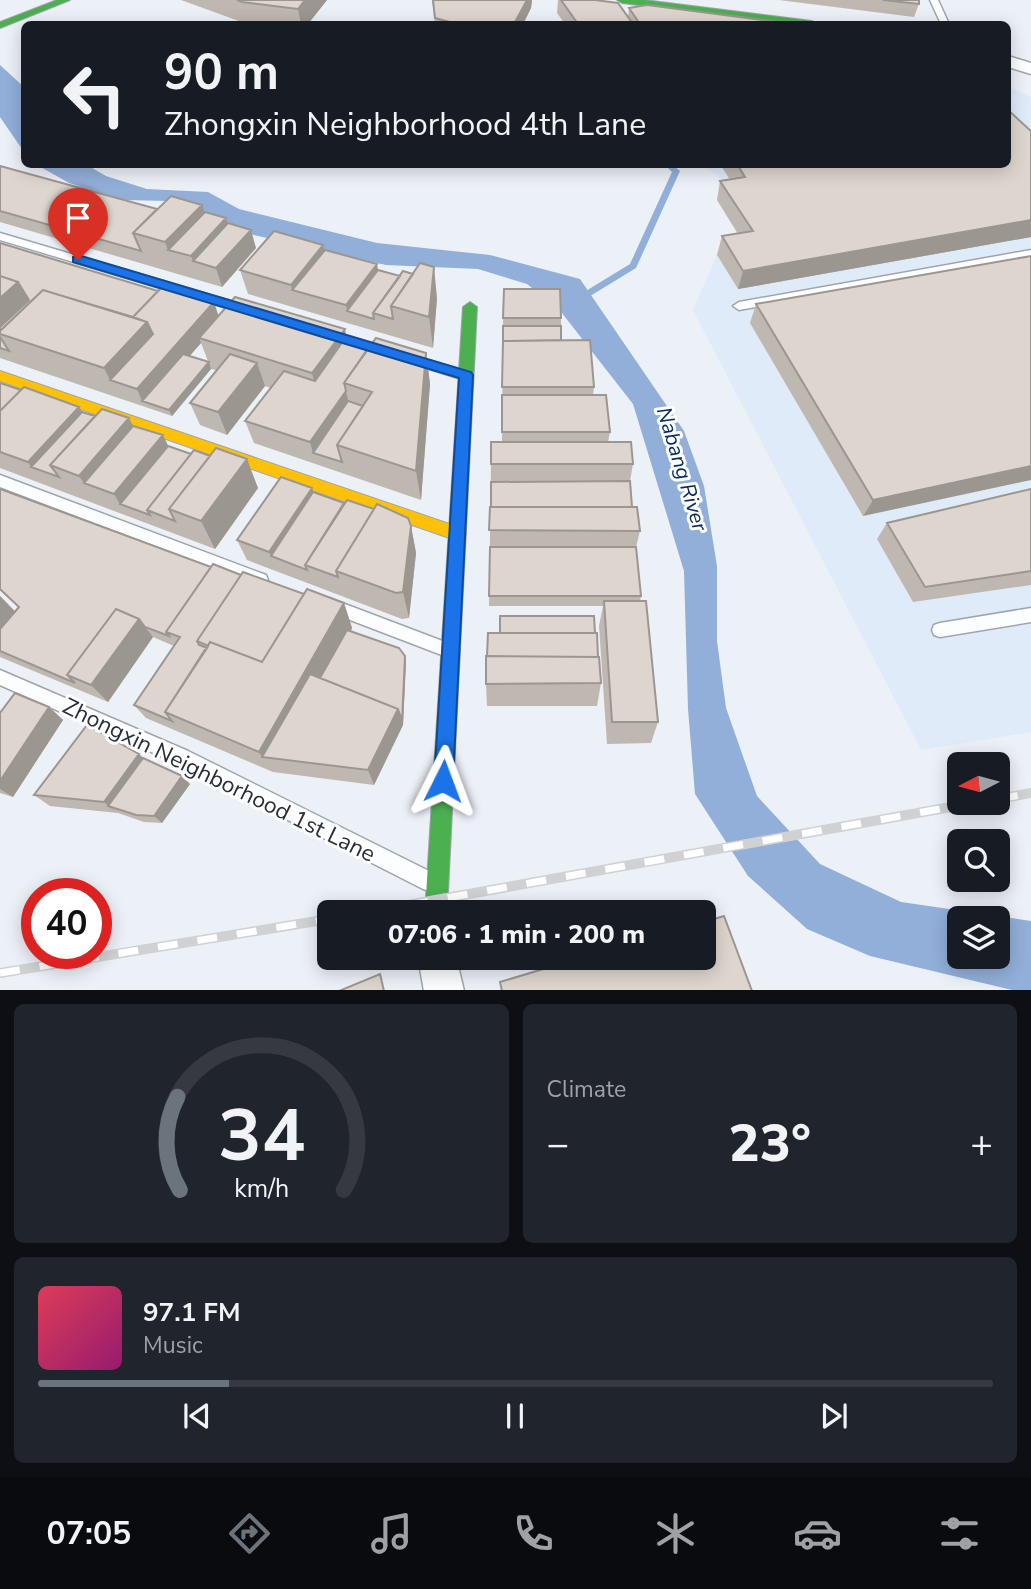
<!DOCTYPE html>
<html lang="en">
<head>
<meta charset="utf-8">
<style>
  body { margin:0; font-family:"Nunito Sans",sans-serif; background:#20242c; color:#f1f3f6; height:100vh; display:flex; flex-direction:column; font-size:26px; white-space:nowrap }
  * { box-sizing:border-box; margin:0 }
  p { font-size:23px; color:#9ea1a6 }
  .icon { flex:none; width:38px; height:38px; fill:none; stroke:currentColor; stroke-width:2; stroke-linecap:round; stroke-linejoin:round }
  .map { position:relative; height:990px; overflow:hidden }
  .details { display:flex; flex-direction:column; gap:14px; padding:14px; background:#0d0f14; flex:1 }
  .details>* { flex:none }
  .banner { position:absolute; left:21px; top:21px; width:990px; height:147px; border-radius:10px; box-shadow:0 4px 18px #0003; background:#171b24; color:#f1f3f6; overflow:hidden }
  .needle { width:46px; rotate:264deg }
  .fabs { position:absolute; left:947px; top:752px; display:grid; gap:14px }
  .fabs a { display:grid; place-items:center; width:63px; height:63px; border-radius:10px; background:#171b24; box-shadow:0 4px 18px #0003; font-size:35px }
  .speed { position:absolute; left:21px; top:878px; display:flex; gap:14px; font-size:35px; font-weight:700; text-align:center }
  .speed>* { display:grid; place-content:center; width:91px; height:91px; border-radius:50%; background:#171b24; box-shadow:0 4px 18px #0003; line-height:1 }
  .speed .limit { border:10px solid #d22; background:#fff; color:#111 }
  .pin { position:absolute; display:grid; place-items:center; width:60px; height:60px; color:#fff; margin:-72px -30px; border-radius:50% 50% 50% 0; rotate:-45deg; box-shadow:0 0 7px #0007 }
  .pin .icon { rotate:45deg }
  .me { position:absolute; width:77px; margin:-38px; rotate:3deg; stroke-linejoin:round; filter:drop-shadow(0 0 5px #0008) }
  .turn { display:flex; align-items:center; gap:24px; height:147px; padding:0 28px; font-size:32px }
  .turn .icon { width:91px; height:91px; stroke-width:2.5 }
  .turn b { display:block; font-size:49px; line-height:60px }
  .big { font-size:52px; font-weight:800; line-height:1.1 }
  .details .card { flex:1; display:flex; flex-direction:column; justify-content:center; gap:10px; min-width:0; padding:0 24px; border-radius:10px; background:#20242c }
  .details .dial { align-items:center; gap:0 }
  .dial svg { height:182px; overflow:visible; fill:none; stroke:#363941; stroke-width:7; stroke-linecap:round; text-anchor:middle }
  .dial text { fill:#f1f3f6; stroke:none }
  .song { display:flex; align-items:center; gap:21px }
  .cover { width:84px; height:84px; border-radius:10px; background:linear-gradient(135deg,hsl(350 70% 55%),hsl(320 70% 35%)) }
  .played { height:7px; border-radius:4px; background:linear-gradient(90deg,#6b737c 20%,#363941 20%) }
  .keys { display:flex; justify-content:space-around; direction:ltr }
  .heat { display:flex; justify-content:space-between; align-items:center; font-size:38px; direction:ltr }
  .details .tiles { flex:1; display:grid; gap:14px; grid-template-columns:1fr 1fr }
  .card:last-child { grid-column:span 2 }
  .trip { position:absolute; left:317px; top:900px; width:399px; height:70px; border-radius:10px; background:#171b24; box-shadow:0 4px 18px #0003; font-weight:800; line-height:70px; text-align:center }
  .dock { display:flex; height:112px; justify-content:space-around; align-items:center; background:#090b0e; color:#9ea1a6 }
  .dock .icon { width:49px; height:49px }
  .dock .active { color:#6b737c }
  .dock b { font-size:32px; color:#f1f3f6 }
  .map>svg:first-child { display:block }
  .built { fill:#e0ebfa }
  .water { fill:#92afd9; fill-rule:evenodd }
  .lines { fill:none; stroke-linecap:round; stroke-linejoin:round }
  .stream { fill:#92afd9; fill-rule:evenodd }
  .lane-casing { stroke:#a0a5ad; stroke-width:3 }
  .street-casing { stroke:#a0a5ad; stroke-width:3 }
  .fast-casing { stroke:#a0a5ad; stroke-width:2 }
  .slow-casing { stroke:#a0a5ad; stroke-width:2 }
  .lane { fill:#fcfdfe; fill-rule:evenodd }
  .street { fill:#fcfdfe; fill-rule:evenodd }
  .fast { fill:#4caf50; fill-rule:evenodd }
  .slow { fill:#ffc107; fill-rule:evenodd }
  .rail-casing { stroke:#d0d1d3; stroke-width:10 }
  .rail { stroke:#fff; stroke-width:7; stroke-dasharray:20; stroke-linecap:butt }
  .wall { fill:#bfb8b1 }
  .shaded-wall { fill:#9b9690 }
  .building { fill:#ded6ce; stroke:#9b9690; stroke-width:2 }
  .route { fill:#1a73e8; stroke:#114b97; stroke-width:2 }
  .labels { text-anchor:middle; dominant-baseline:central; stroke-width:6; stroke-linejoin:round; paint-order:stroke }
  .water-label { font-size:21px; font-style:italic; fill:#052c60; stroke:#fff }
  .near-street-label { font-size:23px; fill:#262f3a; stroke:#fff }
</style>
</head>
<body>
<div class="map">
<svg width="1031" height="991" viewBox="0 0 1031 991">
  <rect width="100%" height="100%" fill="#ecf0f7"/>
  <!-- built -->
  <path class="built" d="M1008,87L1031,97V732L921,750L693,310L717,255L747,249L717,200L740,195L703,165L1008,164Z"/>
  <!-- water -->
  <path class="water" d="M0,65L24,87V152L0,117Z
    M37,165H87L106,176L147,189L208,192L239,209L377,243L490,255L580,279L684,431L704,486L717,566V641L726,708L757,796L820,864L901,902L1031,921V990H1012L870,956L807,929L748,876L695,794L688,709L684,571L633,404L558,308L527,284L478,269L386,265L188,220L168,201L123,200L69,183ZM959,919H998V957H959Z"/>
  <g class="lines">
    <!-- stream -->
    <path class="stream" d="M664,164H672L680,171L636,268L582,301H576V297L630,264L672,172Z"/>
    <defs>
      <path id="lane" d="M930,0H938L949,24H941Z
        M0,233L251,307L253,310L247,314L0,240Z
        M1031,250V258L739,310L733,306L739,302Z
        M411,355L469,372L471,375L465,380L407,362L405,359L407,356Z
        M0,475L266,575L268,580L266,585L261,586L0,487Z
        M329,598L453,645L455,650L453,655L447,657L324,610L321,605L324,600Z
        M1031,608V622L940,637L934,635L932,630L934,625L940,623Z
        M0,670L188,751L437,875L439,882L437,889L430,891L423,889L176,763L0,685Z"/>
      <path id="street" d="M1008,56L1031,63V74L1008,67Z
        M418,957H456L464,991H424Z"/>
      <path id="fast" d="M57,0H70L0,28V22Z
        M617,0H644L812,21L817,24H793L622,3Z
        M470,302L477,307L447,912H425L463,307Z"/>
      <path id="slow" d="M0,371L464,529L466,534L464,539L458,541L0,381Z"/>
    </defs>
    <!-- lane casing -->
    <use href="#lane" class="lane-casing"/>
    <!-- street casing -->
    <use href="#street" class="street-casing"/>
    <!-- fast casing -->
    <use href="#fast" class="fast-casing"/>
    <!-- slow casing -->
    <use href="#slow" class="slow-casing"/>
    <!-- lane -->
    <use href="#lane" class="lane"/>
    <!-- street -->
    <use href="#street" class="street"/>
    <!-- fast -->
    <use href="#fast" class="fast"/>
    <!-- slow -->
    <use href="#slow" class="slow"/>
    <defs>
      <path id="rail" d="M998,799L1031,793
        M369,912L973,803
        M0,973L329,919"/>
    </defs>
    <!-- rail casing -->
    <use href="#rail" class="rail-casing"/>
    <!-- rail -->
    <use href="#rail" class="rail"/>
  </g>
  <!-- wall -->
  <path class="wall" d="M181,0H327L308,24H247Z
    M432,0H532L531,8L523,24H435Z
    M558,0H595L628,17L629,8L794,24H565L557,13Z
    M779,0H919V4L914,17Z
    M1031,131V237L738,289L717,255L722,236L738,234L717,200L720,181L730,180L720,164H1008Z
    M0,166L157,209L205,212L226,218L228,223L256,248L222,287L0,222Z
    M0,243L219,316L346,337L371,344L426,353L430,384L421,500L254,443L245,421L271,388L265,386L227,435L200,425L190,403L216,370L211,369L201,343L189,356L209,362L211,369L172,416L0,358Z
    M325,250L378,270L437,298L433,348L248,294L240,270Z
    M1031,256L863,516L750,323L756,304Z
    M503,318H561V340L594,387L593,395L610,432L608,442L633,464L630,481L632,507L640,531L636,547L641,596L640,601L658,722L651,743L607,744L599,626L603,606H489L491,464L502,442Z
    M0,383L95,416L133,426L168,446L258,488L215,549L0,468Z
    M0,489L211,567L241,575L304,594L344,603L352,628L351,632L406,661L403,725L374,785L273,772L146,718L134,705L174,646L153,637L108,702L0,657V596L15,611L18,607L0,590Z
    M1031,489V585L913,602L877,539L887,523Z
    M313,492L411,526L416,553L409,618L402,619L247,560L237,540Z
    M598,657L601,683L597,706H487L486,684Z
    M49,707L63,720L13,797L0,793V713Z
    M139,754L143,758L190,784L162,823L144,822L118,813L50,806L34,795Z"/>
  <!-- shaded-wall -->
  <path class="shaded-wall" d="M305,0H327L308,24H301L298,9Z
    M527,0H532L531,8L523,24H514Z
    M202,205L212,234L226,218L234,242L193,261L191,256L168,250L165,242Z
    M1031,220V237L738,289L743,271Z
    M251,230L256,248L222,287L216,268Z
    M323,245L329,268L292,290L291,285Z
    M377,264L380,282L347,311L346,305Z
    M434,267L437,298L433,348L429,317Z
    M18,282L36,313L0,334V285Z
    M164,292L161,353L110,380L104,368Z
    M214,302L220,320L199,338L201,343L149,403L142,401L137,389Z
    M345,329L351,360L320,403L312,373Z
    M426,353L430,384L421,500L416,471Z
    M209,362L211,369L172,416L169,410Z
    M257,363L265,386L227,435L218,412Z
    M346,391L351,413L313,453L310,442Z
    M79,407L93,429L31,467L28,462Z
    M129,418L145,448L84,483L79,476Z
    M163,435L174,458L120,504L114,494Z
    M247,459L258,488L215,549L201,521Z
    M1031,466V480L863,516L873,500Z
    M312,488L318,509L271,556L269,552Z
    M411,526L416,553L409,618L403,592Z
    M0,596L24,621L0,651Z
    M344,603L352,628L319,688L262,757L259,752Z
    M139,619L153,637L108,702L91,685Z
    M405,656L406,661L403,725L374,785L368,770Z
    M49,707L63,720L13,797L0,789V781Z
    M139,754L151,766L108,806L118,813L104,802Z
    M182,776L190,784L162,823L154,816Z"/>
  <!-- building -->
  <path class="building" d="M237,0H305L298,9L242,2Z
    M433,0H527L514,24H457L435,18Z
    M561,0H595L618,3L633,24H578Z
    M883,0H919V4Z
    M647,5L794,24H640L629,8Z
    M1008,110L1031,131V220L743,271L722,236L753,231L720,181L745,177L737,164H1008Z
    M0,166L157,209L133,233L141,251L0,211Z
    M171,196L202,205L165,242L133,233Z
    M205,212L226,218L191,256L168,250Z
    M228,223L251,230L216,268L193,261Z
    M274,231L323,245L291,285L240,270Z
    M0,243L158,291L133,317L43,290L0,331V327L29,300L18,282L0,276Z
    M325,250L377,264L346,305L292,290Z
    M1031,256V466L873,500L756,304Z
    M420,263L434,267L429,317L391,306Z
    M378,270L400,276L373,313L374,319L347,311Z
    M403,271L413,274L391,306L393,319L373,313Z
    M0,276L18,282L0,298Z
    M162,287L214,302L137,389L110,380L153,334L147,322L133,317Z
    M504,289H560L561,318H503Z
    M43,290L147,322L104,368L0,334V331Z
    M235,297L345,329L312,373L199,338Z
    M503,326H561V340L503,341Z
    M0,337L9,351L0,348Z
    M346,337L371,344L344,383L346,391L310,442L245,421L284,371L315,381Z
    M376,338L426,353L416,471L337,445L372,392L344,383Z
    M590,340L594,387H502L503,341Z
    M183,354L209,362L169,410L142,401Z
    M230,354L257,363L218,412L190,403Z
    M0,383L21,390L0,411Z
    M24,387L79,407L28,462L0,452V411Z
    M502,395H606L610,432H502Z
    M348,401L363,406L337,445L342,462L313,453Z
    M102,409L129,418L79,476L50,465Z
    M82,412L95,416L50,465L59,477L31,467Z
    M133,426L163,435L114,494L84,483Z
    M491,442H631L633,464H491Z
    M168,446L191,454L147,510L150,515L120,504Z
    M216,448L247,459L201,521L169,509Z
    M194,450L210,456L169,509L175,521L147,510Z
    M281,477L312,488L269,552L237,540Z
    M630,481L632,507H491V482Z
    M0,489L211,567L166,632L169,636L145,627L139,619L116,609L67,675L75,683L0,651V629L19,607L0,589Z
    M1031,489V571L925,587L887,523Z
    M313,492L344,503L305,565L307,570L271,556Z
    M347,500L374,509L336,571L338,577L305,565Z
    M377,504L408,518L411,526L403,592L396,593L336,571Z
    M490,507H637L640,531L489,530Z
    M490,547H636L641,596H489Z
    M213,564L241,575L197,641L199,645L207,648L165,712L172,721L134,705L180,637L166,632Z
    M243,572L304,594L262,662L210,642L208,646L197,641Z
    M307,589L344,603L259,752L165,712L210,642L262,662Z
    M604,601H646L658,722H612Z
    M116,609L139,619L91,685L67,675Z
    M500,616H594L595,633H500Z
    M347,630L399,648L405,656L402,721L398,709L320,678Z
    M488,633H597L598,657L487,656Z
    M486,656L599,657L601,683L486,684Z
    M310,674L398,709L368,770L262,757Z
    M15,693L49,707L0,781V713Z
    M87,725L139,754L104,802L34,795Z
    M143,758L182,776L154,816L136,815L108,806Z
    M724,916L752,991H502L500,982L583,957H704V922Z
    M380,974L384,991H339Z"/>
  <!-- route -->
  <path class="route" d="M78,255L471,372L473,375L453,781L450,788L443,791L436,788L434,781L459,378L73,262V257Z"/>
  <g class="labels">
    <!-- water labels -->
    <g class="water-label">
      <text transform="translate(682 469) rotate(73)">Nabang River</text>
    </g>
    <!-- near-street labels -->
    <g class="near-street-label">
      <text transform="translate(219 780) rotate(26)">Zhongxin Neighborhood 1st Lane</text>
    </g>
  </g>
</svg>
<div class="fabs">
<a><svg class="needle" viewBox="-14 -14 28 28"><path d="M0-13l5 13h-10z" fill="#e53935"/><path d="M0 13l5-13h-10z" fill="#9ea1a6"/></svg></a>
<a><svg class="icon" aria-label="search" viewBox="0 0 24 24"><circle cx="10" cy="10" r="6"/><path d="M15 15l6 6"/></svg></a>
<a><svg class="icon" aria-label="layers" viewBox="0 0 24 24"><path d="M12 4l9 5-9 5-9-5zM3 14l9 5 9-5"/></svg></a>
</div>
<div class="speed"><div class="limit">40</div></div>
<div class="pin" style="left:78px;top:260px;background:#d93025"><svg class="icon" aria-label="arrive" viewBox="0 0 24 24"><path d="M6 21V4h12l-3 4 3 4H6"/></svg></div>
<svg class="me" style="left:443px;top:781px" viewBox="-20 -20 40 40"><path d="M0-17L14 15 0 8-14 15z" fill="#1a73e8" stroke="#fff" stroke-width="4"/></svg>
<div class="trip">07:06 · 1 min · 200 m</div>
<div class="banner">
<div class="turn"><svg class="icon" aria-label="left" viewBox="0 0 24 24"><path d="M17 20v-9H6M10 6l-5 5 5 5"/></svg><div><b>90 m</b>Zhongxin Neighborhood 4th Lane</div></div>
</div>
</div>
<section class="details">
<div class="tiles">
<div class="card dial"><svg viewBox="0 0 100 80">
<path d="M14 69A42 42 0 1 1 86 69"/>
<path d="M14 69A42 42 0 0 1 13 28" stroke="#6b737c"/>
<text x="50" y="56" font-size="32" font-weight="700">34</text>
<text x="50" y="72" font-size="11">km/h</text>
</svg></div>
<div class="card"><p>Climate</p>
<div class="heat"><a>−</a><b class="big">23°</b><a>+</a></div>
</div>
<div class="card">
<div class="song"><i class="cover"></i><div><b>97.1 FM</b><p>Music</p></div></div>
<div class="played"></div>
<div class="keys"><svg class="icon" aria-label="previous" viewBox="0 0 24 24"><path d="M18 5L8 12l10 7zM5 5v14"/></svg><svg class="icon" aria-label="pause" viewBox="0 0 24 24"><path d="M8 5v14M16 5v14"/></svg><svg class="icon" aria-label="next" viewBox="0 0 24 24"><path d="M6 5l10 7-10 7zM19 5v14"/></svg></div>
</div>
</div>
</section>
<nav class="dock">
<b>07:05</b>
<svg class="icon active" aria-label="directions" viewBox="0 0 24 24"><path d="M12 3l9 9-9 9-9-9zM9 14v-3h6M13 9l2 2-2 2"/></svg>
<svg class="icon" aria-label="music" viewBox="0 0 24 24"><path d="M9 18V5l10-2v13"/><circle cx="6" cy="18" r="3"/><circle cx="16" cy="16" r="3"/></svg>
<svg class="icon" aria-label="phone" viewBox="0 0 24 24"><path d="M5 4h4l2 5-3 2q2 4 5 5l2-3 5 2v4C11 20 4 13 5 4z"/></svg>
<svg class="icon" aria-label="climate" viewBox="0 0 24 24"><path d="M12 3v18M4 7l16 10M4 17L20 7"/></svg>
<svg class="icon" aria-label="car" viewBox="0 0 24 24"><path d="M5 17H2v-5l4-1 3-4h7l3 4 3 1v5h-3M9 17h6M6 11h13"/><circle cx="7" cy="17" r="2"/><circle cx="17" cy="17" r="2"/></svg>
<svg class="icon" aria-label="filters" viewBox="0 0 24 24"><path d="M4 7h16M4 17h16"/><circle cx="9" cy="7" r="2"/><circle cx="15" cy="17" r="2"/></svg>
</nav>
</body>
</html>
